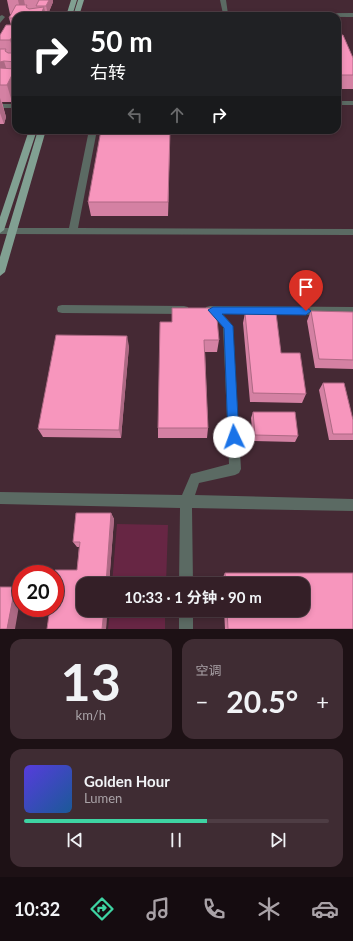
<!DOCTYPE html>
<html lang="zh">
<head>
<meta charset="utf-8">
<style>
  body { margin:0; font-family:Lato,"Noto Sans SC",sans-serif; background:#3f2c33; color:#f1f3f6; height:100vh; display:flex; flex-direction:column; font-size:15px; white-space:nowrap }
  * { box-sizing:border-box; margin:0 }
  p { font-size:13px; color:#a9a2a7 }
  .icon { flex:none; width:22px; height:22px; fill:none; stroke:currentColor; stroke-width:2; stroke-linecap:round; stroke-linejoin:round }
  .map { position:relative; height:629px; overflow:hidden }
  .details { display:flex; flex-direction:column; gap:10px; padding:10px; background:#1d1115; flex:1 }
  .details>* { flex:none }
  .hud { position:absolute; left:12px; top:12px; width:329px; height:122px; border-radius:12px; box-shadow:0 2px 6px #0003,0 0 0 1px #4e3d44; background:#202124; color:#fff; overflow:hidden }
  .speed { position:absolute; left:12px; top:565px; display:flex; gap:8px; font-size:20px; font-weight:700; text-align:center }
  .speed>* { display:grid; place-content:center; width:52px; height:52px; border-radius:50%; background:#341f27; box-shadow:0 2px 6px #0003,0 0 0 1px #4e3d44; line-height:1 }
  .speed .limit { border:6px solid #d22; background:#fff; color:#111 }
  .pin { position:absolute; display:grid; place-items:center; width:34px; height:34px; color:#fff; margin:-41px -17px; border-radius:50% 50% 50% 0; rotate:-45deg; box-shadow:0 0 4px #0007 }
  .pin .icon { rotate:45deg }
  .me { position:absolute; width:44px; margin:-22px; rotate:357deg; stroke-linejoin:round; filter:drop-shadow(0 0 3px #0008) }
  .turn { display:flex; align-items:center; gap:14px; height:84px; padding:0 12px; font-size:18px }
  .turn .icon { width:52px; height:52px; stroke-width:2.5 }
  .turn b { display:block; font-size:28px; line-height:34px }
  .lanes { display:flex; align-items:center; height:38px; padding:0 12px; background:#0003; justify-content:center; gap:20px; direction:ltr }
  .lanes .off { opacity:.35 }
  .big { font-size:30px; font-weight:700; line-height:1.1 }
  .details .widget { flex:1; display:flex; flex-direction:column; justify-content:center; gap:6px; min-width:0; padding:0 14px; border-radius:12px; background:#3f2c33 }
  .details .dial { align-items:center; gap:0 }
  .dial b { font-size:52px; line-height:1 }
  .song { display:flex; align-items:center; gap:12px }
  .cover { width:48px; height:48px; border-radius:6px; background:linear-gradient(135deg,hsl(250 70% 55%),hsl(210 70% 35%)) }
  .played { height:4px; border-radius:2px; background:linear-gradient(90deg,#3ed4a3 60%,#4e3d44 60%) }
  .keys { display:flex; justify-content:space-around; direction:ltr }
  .heat { display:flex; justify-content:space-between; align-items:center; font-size:22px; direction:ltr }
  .details .tiles { flex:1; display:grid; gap:10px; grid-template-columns:1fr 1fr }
  .widget:last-child { grid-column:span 2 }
  .trip { position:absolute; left:76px; top:577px; width:234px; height:40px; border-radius:12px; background:#341f27; box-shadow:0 2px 6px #0003,0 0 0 1px #4e3d44; font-weight:700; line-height:40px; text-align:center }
  .tabs { display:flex; height:64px; justify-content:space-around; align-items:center; background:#150c10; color:#a9a2a7 }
  .tabs .icon { width:28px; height:28px }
  .tabs .active { color:#3ed4a3 }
  .tabs b { font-size:18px; color:#f1f3f6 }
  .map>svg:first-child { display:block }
  .green { fill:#672644 }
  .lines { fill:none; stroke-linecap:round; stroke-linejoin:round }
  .minor { fill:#5b6a63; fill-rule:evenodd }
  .major { fill:#81a092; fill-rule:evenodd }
  .wall { fill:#d481a3 }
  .shaded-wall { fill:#ad6984 }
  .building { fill:#f796bd; stroke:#ad6984 }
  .route { fill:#1a73e8; stroke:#114b97 }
</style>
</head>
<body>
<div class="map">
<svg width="353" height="629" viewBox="0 0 353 629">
  <rect width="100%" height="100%" fill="#452934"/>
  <!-- green -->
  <path class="green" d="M117,524L168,525L166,584H112Z
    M110,610H165V629H108Z"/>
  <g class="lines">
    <!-- minor -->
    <path class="minor" d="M220,0H226L228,14L353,13V17L112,16L115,14H223Z
      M2,15L5,17L0,23V16Z
      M337,101H353V105H337Z
      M0,104H16V108H0Z
      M89,130H97L78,228L353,229V235L0,234V228H69Z
      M62,305L184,306L188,307L189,310L188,313L184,314L62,313L58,312L57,309L58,306Z
      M210,306L353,307V315L223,314L233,326L241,469L239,473L235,475L199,483L195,495L353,499V511L192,508L193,584H179L180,508L0,504V492L182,495L191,474L229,464L223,327L211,314L206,313L205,310L206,307Z
      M179,610H193V629H179Z"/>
    <!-- major -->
    <path class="major" d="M71,0H77L72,16H66Z
      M78,0H84L79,16H73Z
      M29,130H37L4,230L0,233V217Z
      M38,130H46L5,272L0,276V257Z"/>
  </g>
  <!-- wall -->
  <path class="wall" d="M7,0H53V2L48,14H46V16H16V93L12,102H2L6,117L4,124H0V125V35L11,25L9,18L12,14H10Z
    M337,35L353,58V89H337Z
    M170,130L168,216H91L88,202Z
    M311,311L353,313V369L315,368L307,321Z
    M245,313L281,353L306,394L302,403L250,402L243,323Z
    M172,322L219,340L217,352H205L208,428L207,438H158V428Z
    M129,346L121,438L43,437L38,429Z
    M323,383L353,420V440H329L319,390Z
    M253,412L298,436L295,442L253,441L251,418Z
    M76,513H111L114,519L109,584H83V610H107L106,629H47L50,608H55V574H54L55,570H77L79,547H77L73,542Z
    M225,573H353V629H225L224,610H303V584H223V577Z"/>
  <!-- shaded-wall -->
  <path class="shaded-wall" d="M18,0H24L26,10L21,14Z
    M49,0H53V2L48,14L46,6Z
    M44,7L46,16H40Z
    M16,36V54L15,56L10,40L12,37Z
    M4,61L9,77L0,72V62Z
    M15,69L16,73V93L12,102L7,85Z
    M0,98L6,117L4,124L0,113Z
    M170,130L168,216V202Z
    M127,336L129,346L121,438L119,430Z
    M111,513L114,519L109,584H106Z
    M15,587L21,589V594L15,629H7Z
    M104,610H107L106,629H102Z"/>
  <!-- building -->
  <path class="building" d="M39,0H49L46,6H36Z
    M16,5H27L26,7L29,9L44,7L40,16L26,14L24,16H16V18H9Z
    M6,25H16V36L12,37L10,40H0V35Z
    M337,35H343L353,58V75H337Z
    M0,49H6L5,51L8,53H15L16,51V62L4,61L0,62Z
    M0,68L15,69L7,85H0Z
    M101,130H170L168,202H88Z
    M172,308H216L219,340H204L208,428H158L160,322H172Z
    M311,311L353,312V360L319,359Z
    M245,313H276L281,353H300L306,394L253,393Z
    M56,335L127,336L119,430L38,429Z
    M323,383H344L353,420V434H333Z
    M253,412H295L298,436L255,435Z
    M76,513H111L106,584H83V610H104L102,629H47L50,608H55V574H54L55,570H77L80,542H73Z
    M225,573H353V629H228L227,610H303V584H226Z
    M0,587H15L7,629H0Z"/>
  <!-- route -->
  <path class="route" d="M213,307H306L311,311L306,315L222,314L233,326L239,437L237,441L234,442L230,441L228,437L224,328L208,310Z"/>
</svg>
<div class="speed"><div class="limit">20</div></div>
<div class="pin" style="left:306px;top:311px;background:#d93025"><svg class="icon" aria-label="arrive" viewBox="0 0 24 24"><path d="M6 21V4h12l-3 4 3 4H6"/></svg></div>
<svg class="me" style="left:234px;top:437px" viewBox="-20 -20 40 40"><circle r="19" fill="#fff"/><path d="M0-13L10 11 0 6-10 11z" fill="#1a73e8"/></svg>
<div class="trip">10:33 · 1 分钟 · 90 m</div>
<div class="hud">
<div class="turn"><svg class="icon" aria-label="right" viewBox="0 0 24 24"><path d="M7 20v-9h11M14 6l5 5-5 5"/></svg><div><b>50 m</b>右转</div></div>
<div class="lanes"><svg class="icon off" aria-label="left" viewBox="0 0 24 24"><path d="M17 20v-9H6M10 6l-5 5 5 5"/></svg><svg class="icon off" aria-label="ahead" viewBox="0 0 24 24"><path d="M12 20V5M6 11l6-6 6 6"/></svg><svg class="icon" aria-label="right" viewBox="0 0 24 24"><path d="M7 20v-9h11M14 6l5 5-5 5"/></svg></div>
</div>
</div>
<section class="details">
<div class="tiles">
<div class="widget dial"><b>13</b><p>km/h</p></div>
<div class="widget"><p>空调</p>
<div class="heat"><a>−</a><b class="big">20.5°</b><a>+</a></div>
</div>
<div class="widget">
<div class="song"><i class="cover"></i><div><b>Golden Hour</b><p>Lumen</p></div></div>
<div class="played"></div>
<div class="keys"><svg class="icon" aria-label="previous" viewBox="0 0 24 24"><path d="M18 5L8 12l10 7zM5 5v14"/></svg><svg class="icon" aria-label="pause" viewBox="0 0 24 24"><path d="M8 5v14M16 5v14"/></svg><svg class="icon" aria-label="next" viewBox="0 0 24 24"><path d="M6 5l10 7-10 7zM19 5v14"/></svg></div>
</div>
</div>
</section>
<nav class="tabs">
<b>10:32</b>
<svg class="icon active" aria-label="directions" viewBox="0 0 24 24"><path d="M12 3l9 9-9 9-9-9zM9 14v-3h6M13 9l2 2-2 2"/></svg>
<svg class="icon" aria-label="music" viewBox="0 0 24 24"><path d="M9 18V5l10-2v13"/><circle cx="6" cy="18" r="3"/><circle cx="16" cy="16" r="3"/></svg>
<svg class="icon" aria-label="phone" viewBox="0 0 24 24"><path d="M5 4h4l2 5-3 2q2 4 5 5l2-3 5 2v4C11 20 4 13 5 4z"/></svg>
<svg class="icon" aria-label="climate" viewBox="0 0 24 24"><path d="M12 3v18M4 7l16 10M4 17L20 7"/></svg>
<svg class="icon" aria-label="car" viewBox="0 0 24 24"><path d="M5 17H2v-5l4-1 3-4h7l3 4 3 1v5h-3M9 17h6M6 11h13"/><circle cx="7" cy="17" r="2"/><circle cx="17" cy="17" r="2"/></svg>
</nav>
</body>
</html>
